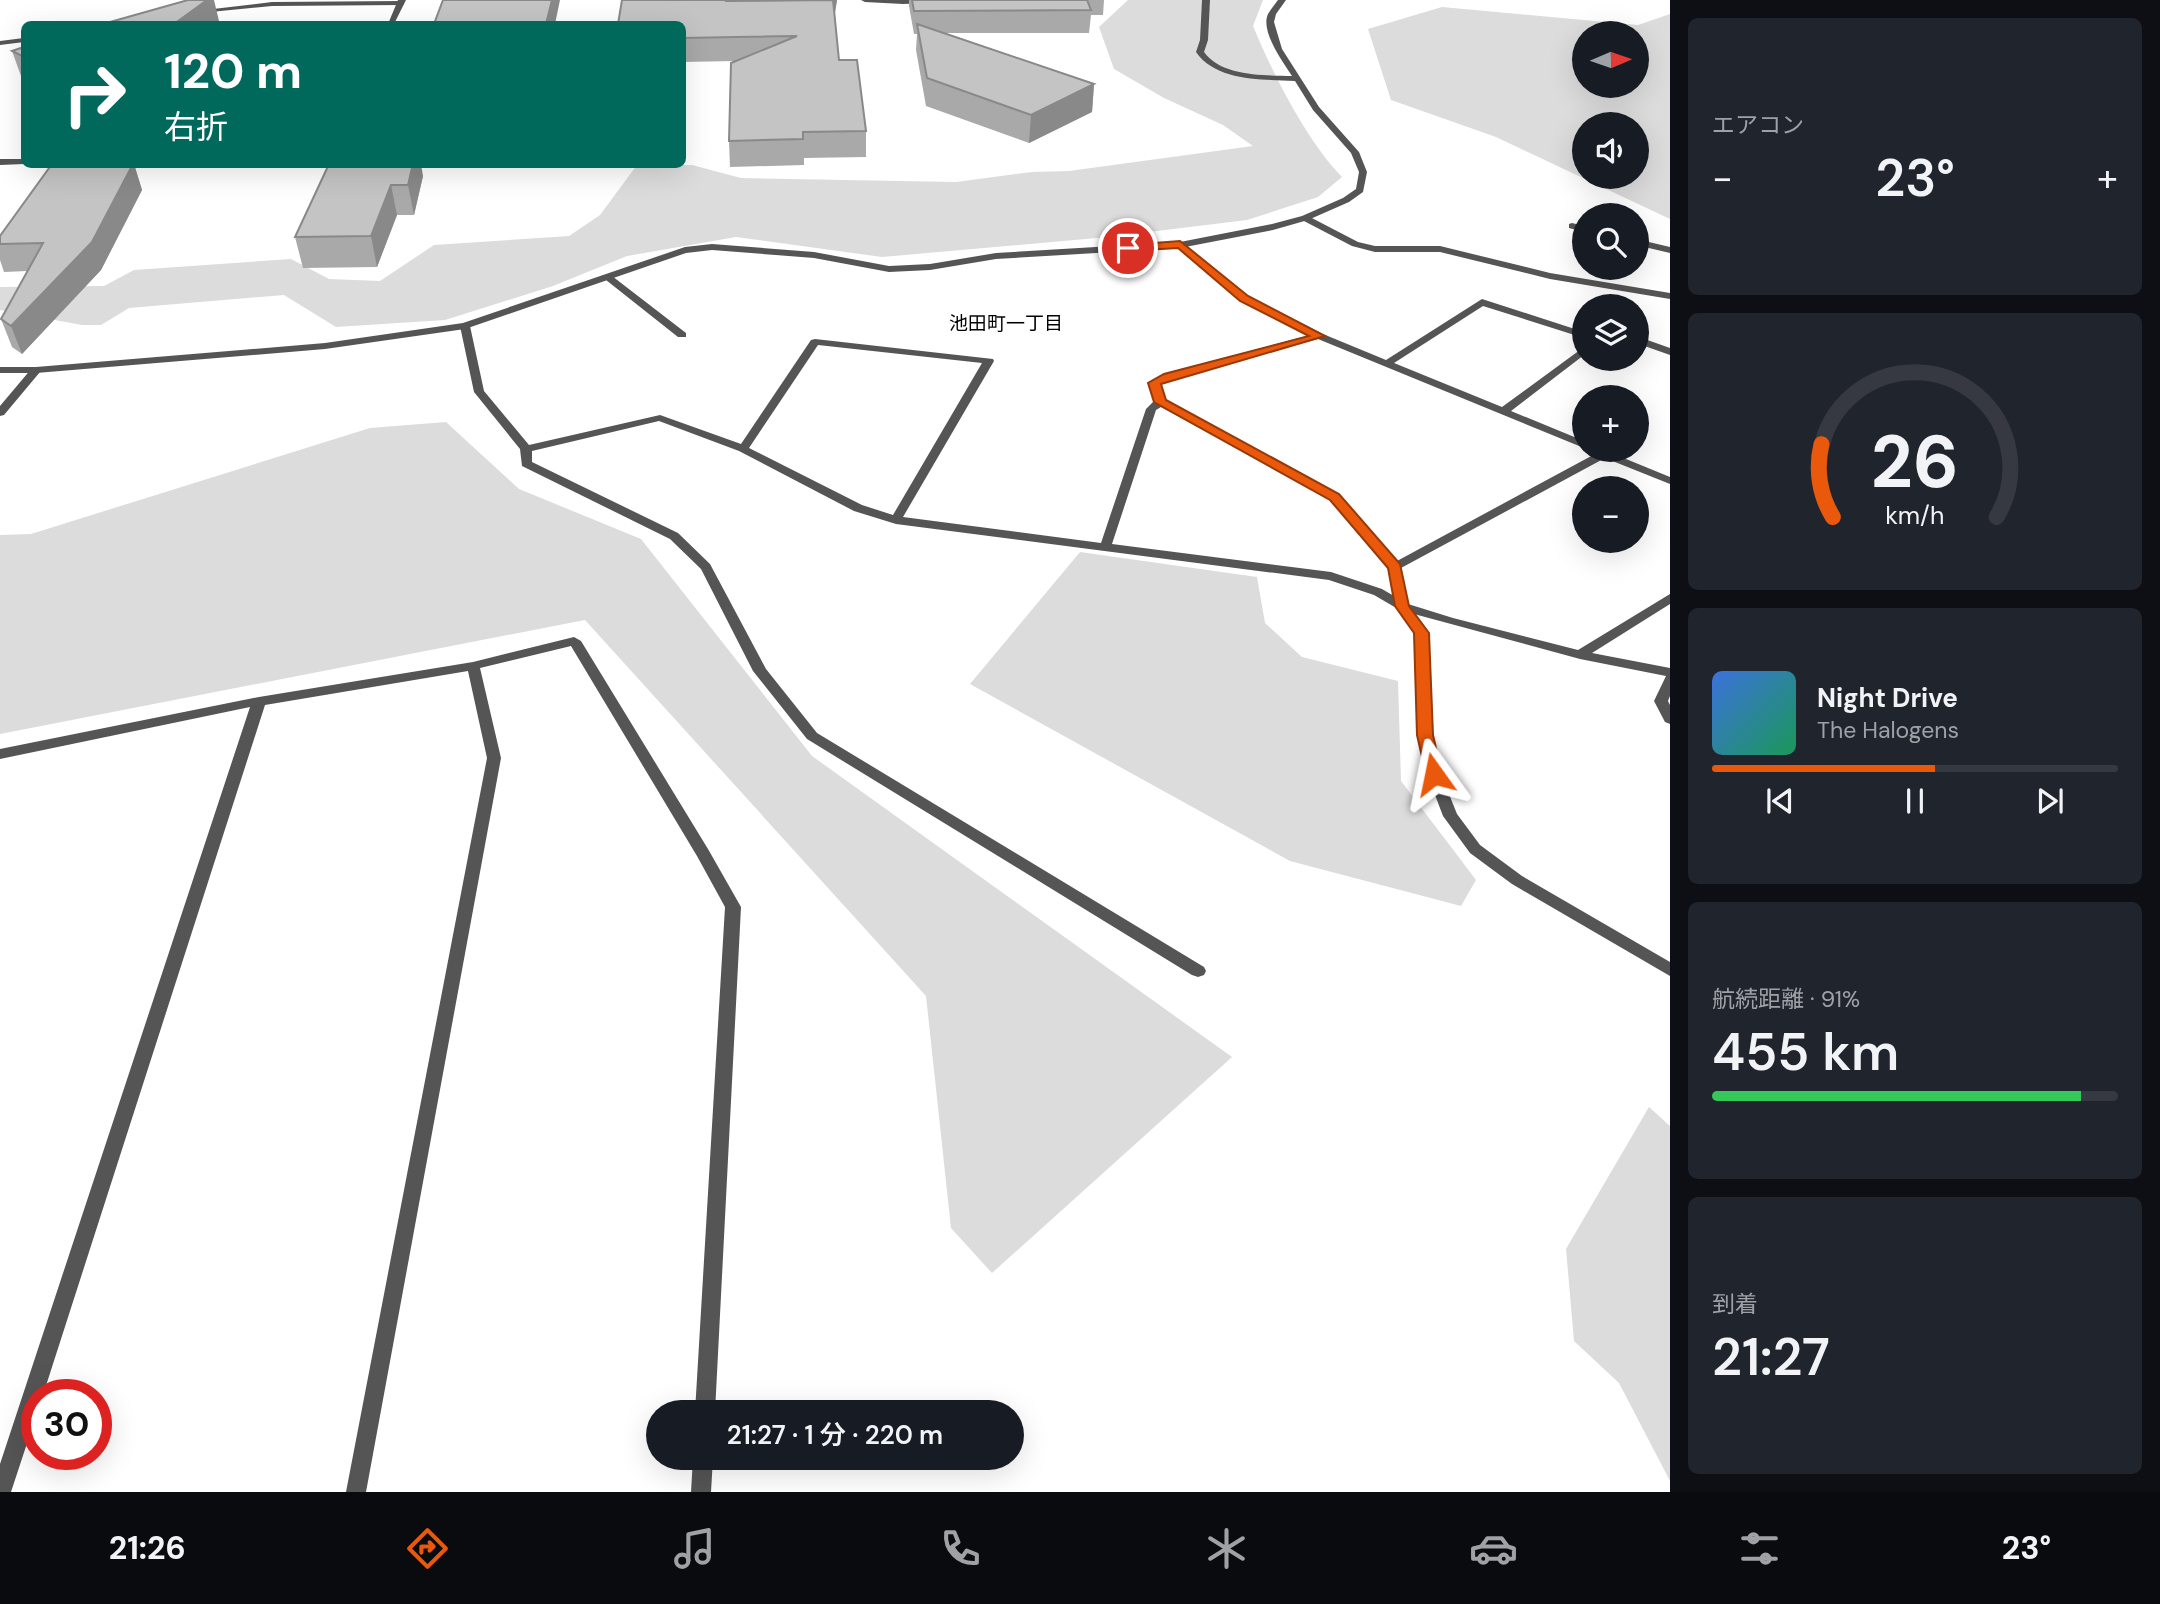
<!DOCTYPE html>
<html lang="ja">
<head>
<meta charset="utf-8">
<style>
  body { margin:0; font-family:"DM Sans","Noto Sans JP",sans-serif; background:#20242c; color:#f1f3f6; height:100vh; display:flex; flex-direction:column; font-size:26px; white-space:nowrap }
  * { box-sizing:border-box; margin:0 }
  p { font-size:23px; color:#9ea1a6 }
  .icon { flex:none; width:38px; height:38px; fill:none; stroke:currentColor; stroke-width:2; stroke-linecap:round; stroke-linejoin:round }
  .map { position:relative; flex:1; overflow:hidden }
  .sheet { display:flex; flex-direction:column; gap:18px; padding:18px; background:#0d0f14; width:490px }
  .sheet>* { flex:none }
  .banner { position:absolute; left:21px; top:21px; width:665px; height:147px; border-radius:10px; box-shadow:0 7px 28px #0002; background:#00695c; color:#fff; overflow:hidden }
  .needle { width:46px; rotate:88deg }
  .controls { position:absolute; left:1572px; top:21px; display:grid; gap:14px }
  .controls a { display:grid; place-items:center; width:77px; height:77px; border-radius:50%; background:#171b24; box-shadow:0 7px 28px #0002; font-size:35px }
  .speed { position:absolute; left:21px; top:1379px; display:flex; gap:14px; font-size:35px; font-weight:700; text-align:center }
  .speed>* { display:grid; place-content:center; width:91px; height:91px; border-radius:50%; background:#171b24; box-shadow:0 7px 28px #0002; line-height:1 }
  .speed .limit { border:10px solid #d22; background:#fff; color:#111 }
  .pin { position:absolute; display:grid; place-items:center; width:60px; height:60px; color:#fff; margin:-30px; border:4px solid #fff; border-radius:50%; box-shadow:0 2px 7px #0007 }
  .me { position:absolute; width:77px; margin:-38px; rotate:348deg; stroke-linejoin:round; filter:drop-shadow(0 0 5px #0008) }
  .turn { display:flex; align-items:center; gap:24px; height:147px; padding:0 28px; font-size:32px }
  .turn .icon { width:91px; height:91px; stroke-width:2.5 }
  .turn b { display:block; font-size:49px; line-height:60px }
  .big { font-size:52px; font-weight:600; line-height:1.1 }
  .sheet .tile { flex:1; display:flex; flex-direction:column; justify-content:center; gap:10px; min-width:0; padding:0 24px; border-radius:10px; background:#20242c }
  .sheet .dial { align-items:center; gap:0 }
  .dial svg { height:182px; overflow:visible; fill:none; stroke:#363941; stroke-width:7; stroke-linecap:round; text-anchor:middle }
  .dial text { fill:#f1f3f6; stroke:none }
  .song { display:flex; align-items:center; gap:21px }
  .cover { width:84px; height:84px; border-radius:10px; background:linear-gradient(135deg,hsl(220 70% 55%),hsl(150 70% 35%)) }
  .played { height:7px; border-radius:4px; background:linear-gradient(90deg,#ea580c 55%,#363941 55%) }
  .keys { display:flex; justify-content:space-around; direction:ltr }
  .heat { display:flex; justify-content:space-between; align-items:center; font-size:38px; direction:ltr }
  .charge { height:10px; border-radius:5px; background:linear-gradient(90deg,#34c759 91%,#363941 0) }
  .trip { position:absolute; left:646px; top:1400px; width:378px; height:70px; border-radius:35px; background:#171b24; box-shadow:0 7px 28px #0002; font-weight:600; line-height:70px; text-align:center }
  .tab-bar { display:flex; height:112px; justify-content:space-around; align-items:center; background:#090b0e; color:#9ea1a6 }
  .tab-bar .icon { width:49px; height:49px }
  .tab-bar .on { color:#ea580c }
  .tab-bar b { font-size:32px; color:#f1f3f6 }
  main { display:flex; flex:1; min-height:0 }
  .map>svg:first-child { display:block }
  .green { fill:#dcdcdc; fill-rule:evenodd }
  .lines { fill:none; stroke-linecap:round; stroke-linejoin:round }
  .minor { fill:#555; fill-rule:evenodd }
  .tertiary { fill:#555; fill-rule:evenodd }
  .wall { fill:#a9a9a9 }
  .shaded-wall { fill:#898989 }
  .building { fill:#c4c4c4; stroke:#898989; stroke-width:2 }
  .route { fill:#ea580c; stroke:#983908; stroke-width:2 }
  .labels { text-anchor:middle; dominant-baseline:central; stroke-width:5; stroke-linejoin:round; paint-order:stroke }
  .far-neighbourhood-label { font-size:19px; fill:#000; stroke:#fff }
</style>
</head>
<body>
<main>
<div class="map">
<svg width="1670" height="1492" viewBox="0 0 1670 1492">
  <rect width="100%" height="100%" fill="#fff"/>
  <!-- green -->
  <path class="green" d="M1128,0H1263L1253,26C1273,74 1306,140 1342,177L1318,197L1247,220L1108,237L882,257L736,237L627,256L553,286L445,320L336,327L284,295L129,308L101,325H82L0,310V287L104,286L134,270L291,259L329,279L380,281L434,245L569,236L600,215L637,165H692L741,178L956,182L1032,172L1069,171L1253,146L1223,125L1164,98L1114,69L1099,27Z
    M1442,7L1638,25L1670,14V219L1496,137L1391,100L1368,29ZM1584,33H1636V86H1584ZM1584,124H1636V177H1584Z
    M446,422L519,489L641,539L812,756L1232,1057L992,1273L951,1228L926,996L585,620L0,734V535L31,534L370,428Z
    M1080,552L1257,577L1265,623L1302,657L1398,681L1401,781L1476,880L1461,906L1290,861L970,684Z
    M1649,1107L1670,1126V1481L1619,1383L1574,1341L1566,1249Z"/>
  <g class="lines">
    <!-- minor -->
    <path class="minor" d="M401,1L404,5L272,6L200,13L196,11L272,2Z
      M24,38V42L0,45V41Z
      M1302,216H1308L1358,242L1375,246H1440L1550,273L1670,293V299L1550,279L1440,252H1375L1352,246L1302,220Z
      M1572,223L1584,226V232L1569,228V224Z
      M1636,239L1670,247V253L1636,245Z
      M1177,243H1183L1248,296L1323,334L1386,360L1482,299L1584,332V338L1483,306L1394,363L1502,407L1584,347V355L1511,411L1584,441V448L1318,339L1172,378L1160,383L1165,400L1339,495L1397,561L1595,454L1592,450H1604L1670,477V484L1605,458L1401,568L1408,604L1453,618L1578,650L1670,594V604L1592,653L1670,668V696L1668,701L1670,705V724L1665,722L1654,701L1666,676L1580,659L1414,614L1427,633L1432,735L1441,774L1457,814L1480,845L1522,876L1670,962V976L1512,884L1470,853L1443,816L1427,774L1418,735L1415,633L1398,609L1374,595L1329,580L896,524L854,511L739,451L659,421L532,451V462L678,533L710,564L766,669L817,733L1204,967L1206,971L1204,975L1198,977L1192,975L807,739L753,671L701,569L670,539L522,466L520,449L474,392L460,326L465,323L470,326L484,391L529,445L660,415L741,444L811,340L815,339L993,359L994,361L903,517L1101,543L1146,409L1154,401L1149,382L1164,374L1310,335L1240,300L1177,247ZM818,345L982,363L893,515L862,505L749,448ZM1161,407L1331,499L1389,568L1394,596L1382,589L1331,572L1112,544L1156,410Z
      M606,276H612L686,333V337H678L606,280Z
      M1636,336L1670,348V355L1636,343Z
      M36,367L41,370L40,372L4,415L0,416V406L32,368Z
      M574,637L581,641L708,849L741,907L715,1412H695L725,907L697,856L571,646L480,668L501,758L366,1492H346L487,758L468,671L265,705L43,1395H37V1413L11,1492H0V1464L250,707L0,759V749L259,697L473,662Z
      M693,1458H713L711,1492H691Z"/>
    <!-- tertiary -->
    <path class="tertiary" d="M398,0H406L394,24H388Z
      M861,0H966L962,2L903,4L865,2Z
      M1202,0H1210L1208,40L1204,52C1222,77 1264,75 1292,76C1283,62 1260,31 1268,14C1271,9 1275,4 1278,0H1286L1276,14L1274,22L1282,49L1319,107L1359,152L1367,172L1363,192L1349,202L1308,220L1273,230L1180,248L996,259L930,270L889,272L814,258L712,250L686,253L465,329L325,349L36,373H0V367H36L325,343L463,323L685,247L712,244L814,252L889,266L930,264L996,253L1180,242L1272,224L1302,216L1343,198L1356,189L1359,172L1351,153L1313,110L1295,81C1262,79 1217,82 1196,52L1200,40Z
      M0,159H24V164L0,165Z"/>
  </g>
  <!-- wall -->
  <path class="wall" d="M622,0H730V1L837,0L835,14L839,60L866,131V157L804,158V165L730,167L729,141L735,61L682,62V24Z
    M909,0H1104L1103,15H1091L1089,33H946L1094,84L1092,112L1029,143L926,106L916,50L917,34H914L909,6Z
    M24,47V79L21,76L12,51Z
    M52,164H134L142,190L101,270L22,354L12,347L1,319L28,271L4,272L0,260V236Z
    M329,164L423,176L414,215H397L377,267L303,268L295,237Z"/>
  <!-- shaded-wall -->
  <path class="shaded-wall" d="M207,0H214L219,21L214,24H174Z
    M552,0H560L555,24H546Z
    M833,0H837L833,22Z
    M1094,84L1092,112L1029,143L1031,115Z
    M133,164H134L142,190L101,270L22,354L11,326Z
    M413,164H421L423,176L414,215L408,185Z
    M391,185L397,215L377,267L371,236Z"/>
  <!-- building -->
  <path class="building" d="M188,0H207L174,24H103Z
    M443,0H552L546,24H434Z
    M622,0H726V1L833,0L839,60H857L866,131L803,132V139L729,141L731,63L797,36L682,38V24H618Z
    M912,0H1087L1091,10L914,11Z
    M917,24L1094,84L1031,115L927,78Z
    M24,47V57L12,51Z
    M52,164H133L92,242L11,326L1,319L43,243L0,244V236Z
    M329,164H413L408,185H391L371,236L295,237Z"/>
  <!-- route -->
  <path class="route" d="M1180,241L1248,296L1325,336L1161,384L1166,400L1339,494L1400,564L1409,606L1429,633L1433,735L1442,774L1440,778H1428L1426,774L1417,735L1414,633L1395,606L1388,568L1330,500L1154,402L1148,383L1164,374L1309,336L1240,301L1178,248L1128,251L1122,248L1128,245Z"/>
  <g class="labels">
    <!-- far-neighbourhood labels -->
    <g class="far-neighbourhood-label">
      <text x="1006" y="323">池田町一丁目</text>
    </g>
  </g>
</svg>
<div class="controls">
<a><svg class="needle" viewBox="-14 -14 28 28"><path d="M0-13l5 13h-10z" fill="#e53935"/><path d="M0 13l5-13h-10z" fill="#9ea1a6"/></svg></a>
<a><svg class="icon" aria-label="sound" viewBox="0 0 24 24"><path d="M4 9h4l5-4v14l-5-4H4zM17 9q2 3 0 6"/></svg></a>
<a><svg class="icon" aria-label="search" viewBox="0 0 24 24"><circle cx="10" cy="10" r="6"/><path d="M15 15l6 6"/></svg></a>
<a><svg class="icon" aria-label="layers" viewBox="0 0 24 24"><path d="M12 4l9 5-9 5-9-5zM3 14l9 5 9-5"/></svg></a>
<a>+</a>
<a>−</a>
</div>
<div class="speed"><div class="limit">30</div></div>
<div class="pin" style="left:1128px;top:248px;background:#d93025"><svg class="icon" aria-label="arrive" viewBox="0 0 24 24"><path d="M6 21V4h12l-3 4 3 4H6"/></svg></div>
<svg class="me" style="left:1434px;top:774px" viewBox="-20 -20 40 40"><path d="M0-17L14 15 0 8-14 15z" fill="#ea580c" stroke="#fff" stroke-width="4"/></svg>
<div class="trip">21:27 · 1 分 · 220 m</div>
<div class="banner">
<div class="turn"><svg class="icon" aria-label="right" viewBox="0 0 24 24"><path d="M7 20v-9h11M14 6l5 5-5 5"/></svg><div><b>120 m</b>右折</div></div>
</div>
</div>
<section class="sheet">
<div class="tile"><p>エアコン</p>
<div class="heat"><a>−</a><b class="big">23°</b><a>+</a></div>
</div>
<div class="tile dial"><svg viewBox="0 0 100 80">
<path d="M14 69A42 42 0 1 1 86 69"/>
<path d="M14 69A42 42 0 0 1 9 37" stroke="#ea580c"/>
<text x="50" y="56" font-size="32" font-weight="700">26</text>
<text x="50" y="72" font-size="11">km/h</text>
</svg></div>
<div class="tile">
<div class="song"><i class="cover"></i><div><b>Night Drive</b><p>The Halogens</p></div></div>
<div class="played"></div>
<div class="keys"><svg class="icon" aria-label="previous" viewBox="0 0 24 24"><path d="M18 5L8 12l10 7zM5 5v14"/></svg><svg class="icon" aria-label="pause" viewBox="0 0 24 24"><path d="M8 5v14M16 5v14"/></svg><svg class="icon" aria-label="next" viewBox="0 0 24 24"><path d="M6 5l10 7-10 7zM19 5v14"/></svg></div>
</div>
<div class="tile"><p>航続距離 · 91%</p><b class="big">455 km</b><div class="charge"></div></div>
<div class="tile"><p>到着</p><b class="big">21:27</b></div>
</section>
</main>
<nav class="tab-bar">
<b>21:26</b>
<svg class="icon on" aria-label="directions" viewBox="0 0 24 24"><path d="M12 3l9 9-9 9-9-9zM9 14v-3h6M13 9l2 2-2 2"/></svg>
<svg class="icon" aria-label="music" viewBox="0 0 24 24"><path d="M9 18V5l10-2v13"/><circle cx="6" cy="18" r="3"/><circle cx="16" cy="16" r="3"/></svg>
<svg class="icon" aria-label="phone" viewBox="0 0 24 24"><path d="M5 4h4l2 5-3 2q2 4 5 5l2-3 5 2v4C11 20 4 13 5 4z"/></svg>
<svg class="icon" aria-label="climate" viewBox="0 0 24 24"><path d="M12 3v18M4 7l16 10M4 17L20 7"/></svg>
<svg class="icon" aria-label="car" viewBox="0 0 24 24"><path d="M5 17H2v-5l4-1 3-4h7l3 4 3 1v5h-3M9 17h6M6 11h13"/><circle cx="7" cy="17" r="2"/><circle cx="17" cy="17" r="2"/></svg>
<svg class="icon" aria-label="filters" viewBox="0 0 24 24"><path d="M4 7h16M4 17h16"/><circle cx="9" cy="7" r="2"/><circle cx="15" cy="17" r="2"/></svg>
<b>23°</b>
</nav>
</body>
</html>
